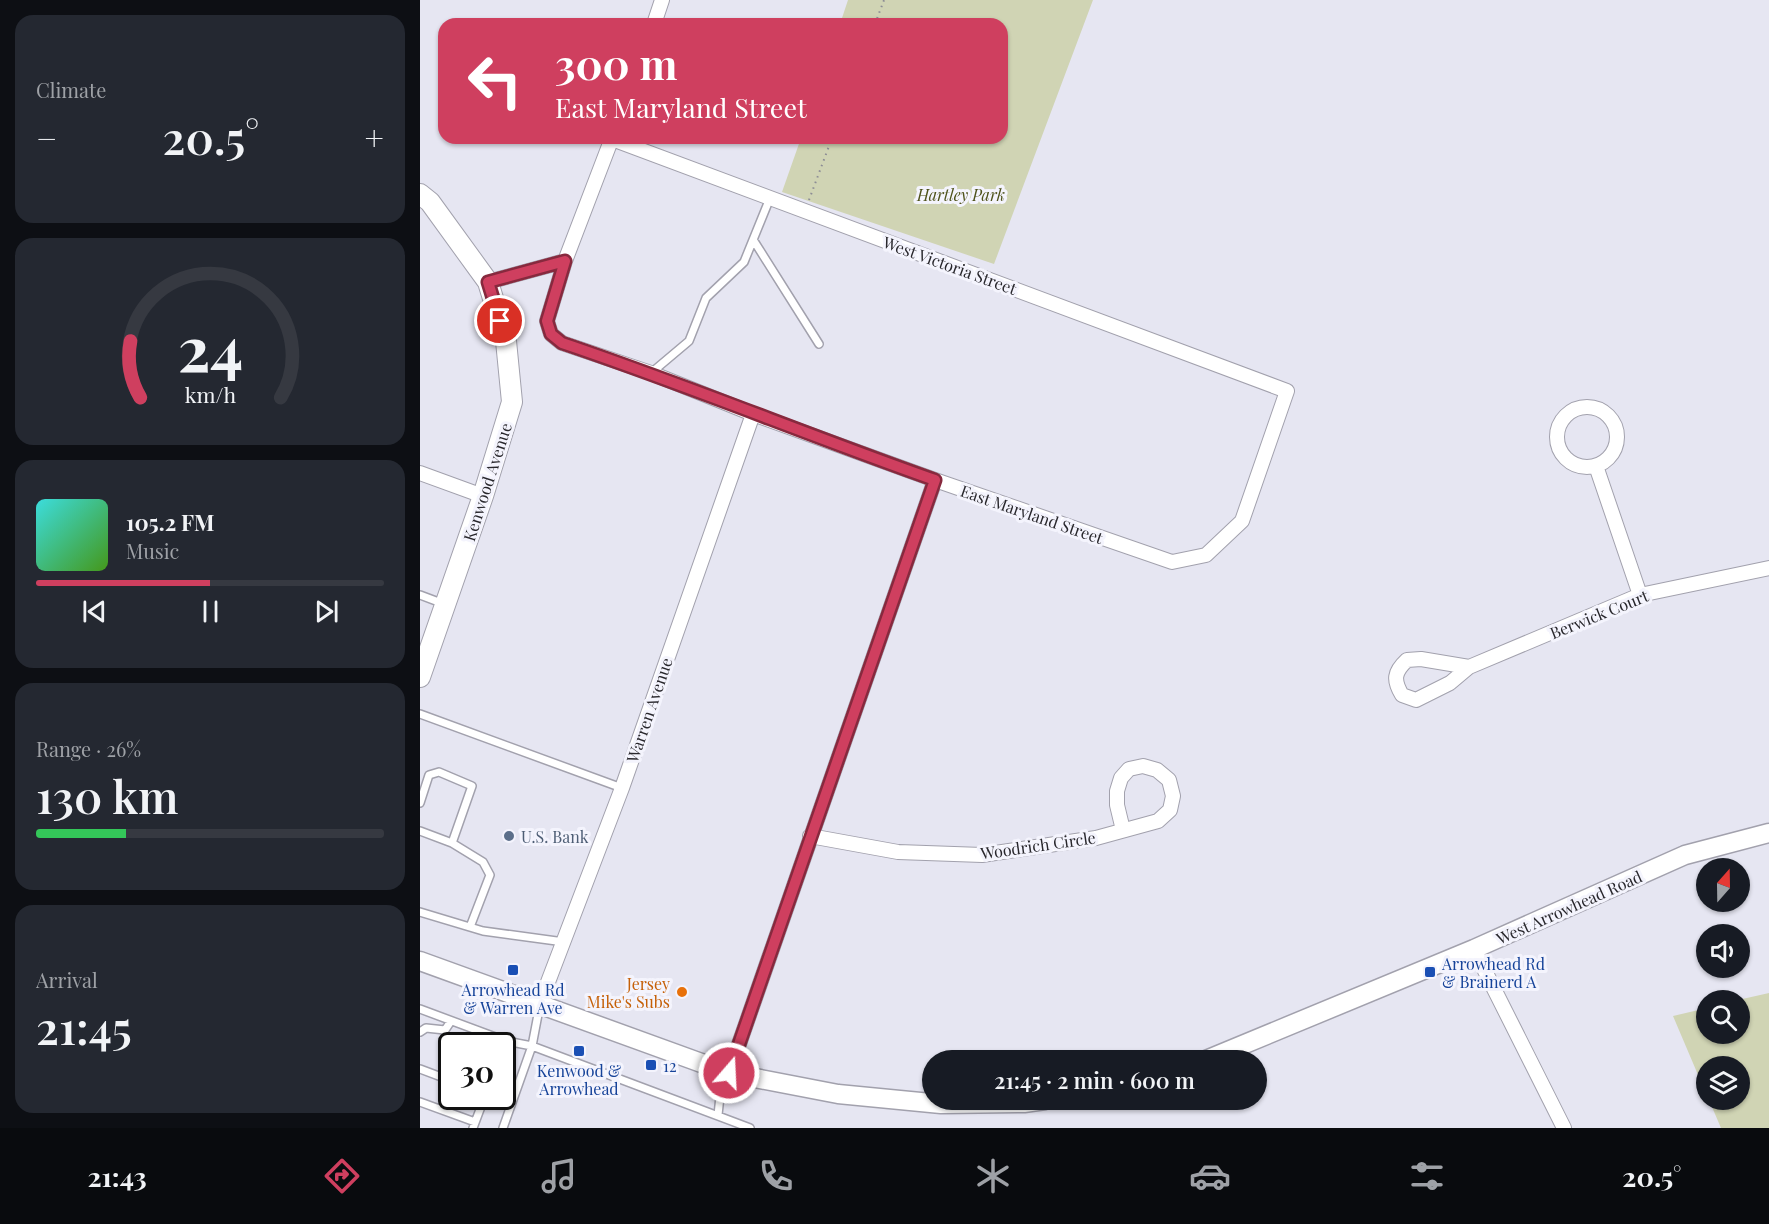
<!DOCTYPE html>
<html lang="en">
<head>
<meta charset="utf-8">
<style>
  body { margin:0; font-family:"Playfair Display",serif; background:#242831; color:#f1f3f6; height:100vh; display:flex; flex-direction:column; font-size:22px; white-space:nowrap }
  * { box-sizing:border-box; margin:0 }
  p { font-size:20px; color:#9ea1a6 }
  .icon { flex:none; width:33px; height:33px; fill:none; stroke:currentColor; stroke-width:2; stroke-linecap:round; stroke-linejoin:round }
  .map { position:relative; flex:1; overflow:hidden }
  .panel { display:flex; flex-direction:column; gap:15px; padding:15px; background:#0d0f14; width:420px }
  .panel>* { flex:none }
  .banner { position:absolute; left:18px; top:18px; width:570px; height:126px; border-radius:18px; box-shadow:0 2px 4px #0004; background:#cf3f5f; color:#fff; overflow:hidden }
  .needle { width:39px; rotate:20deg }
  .controls { position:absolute; left:1276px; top:858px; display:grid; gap:12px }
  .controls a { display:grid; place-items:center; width:54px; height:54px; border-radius:50%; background:#171b24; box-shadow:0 2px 4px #0004; font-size:30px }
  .speed { position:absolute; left:18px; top:1032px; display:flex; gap:12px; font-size:30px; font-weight:700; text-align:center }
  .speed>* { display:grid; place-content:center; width:78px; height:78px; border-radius:50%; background:#171b24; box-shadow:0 2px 4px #0004; line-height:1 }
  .speed .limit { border:3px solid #111; border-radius:9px; background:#fff; color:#111 }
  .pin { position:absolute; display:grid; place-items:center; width:51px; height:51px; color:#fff; margin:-26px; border:3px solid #fff; border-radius:50%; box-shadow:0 2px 6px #0007 }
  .me { position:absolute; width:66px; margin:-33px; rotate:19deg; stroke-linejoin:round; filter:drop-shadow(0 0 4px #0008) }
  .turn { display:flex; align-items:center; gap:21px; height:126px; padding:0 18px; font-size:27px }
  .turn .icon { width:78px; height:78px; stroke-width:2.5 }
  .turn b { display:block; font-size:42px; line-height:51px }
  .big { font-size:45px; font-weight:600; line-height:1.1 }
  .panel .card { flex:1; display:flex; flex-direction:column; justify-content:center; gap:9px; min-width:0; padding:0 21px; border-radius:18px; background:#242831 }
  .panel .dial { align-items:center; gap:0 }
  .dial svg { height:156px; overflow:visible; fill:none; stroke:#363941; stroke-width:7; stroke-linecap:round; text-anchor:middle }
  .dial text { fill:#f1f3f6; stroke:none }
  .song { display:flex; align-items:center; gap:18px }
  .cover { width:72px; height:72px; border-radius:9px; background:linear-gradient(135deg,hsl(180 70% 55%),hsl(100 70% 35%)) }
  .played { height:6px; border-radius:3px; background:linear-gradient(90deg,#cf3f5f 50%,#363941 50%) }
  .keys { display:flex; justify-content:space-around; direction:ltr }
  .heat { display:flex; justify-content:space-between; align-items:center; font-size:33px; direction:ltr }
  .charge { height:9px; border-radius:4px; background:linear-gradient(90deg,#34c759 26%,#363941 0) }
  .trip { position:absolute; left:502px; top:1050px; width:345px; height:60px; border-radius:30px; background:#171b24; box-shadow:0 2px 4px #0004; font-weight:600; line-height:60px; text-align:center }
  .tab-bar { display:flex; height:96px; justify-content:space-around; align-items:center; background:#090b0e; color:#9ea1a6 }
  .tab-bar .icon { width:42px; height:42px }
  .tab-bar .on { color:#cf3f5f }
  .tab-bar b { font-size:27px; color:#f1f3f6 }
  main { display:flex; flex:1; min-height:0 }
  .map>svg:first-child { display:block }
  .green { fill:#d0d4b4 }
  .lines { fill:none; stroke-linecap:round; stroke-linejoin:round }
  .service-casing { stroke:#a2a1ad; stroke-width:10 }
  .minor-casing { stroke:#a2a1ad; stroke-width:16 }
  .tertiary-casing { stroke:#a2a1ad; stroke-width:21 }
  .secondary-casing { stroke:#a2a1ad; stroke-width:22 }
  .path { stroke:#8c8c95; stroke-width:2; stroke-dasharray:1.5 4.5; stroke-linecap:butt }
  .service { stroke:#fff; stroke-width:7 }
  .minor { stroke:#fff; stroke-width:14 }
  .tertiary { stroke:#fff; stroke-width:18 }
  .secondary { stroke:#fff; stroke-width:20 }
  .route-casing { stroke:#87293e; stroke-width:15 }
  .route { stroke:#cf3f5f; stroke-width:10 }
  .service-dot { fill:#5c6f8a; stroke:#f4f4fd; stroke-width:2 }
  .transit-dot { fill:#1a4fb4; stroke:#f4f4fd; stroke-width:2 }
  .food-dot { fill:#e8710a; stroke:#f4f4fd; stroke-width:2 }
  .labels { text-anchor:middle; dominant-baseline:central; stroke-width:6; stroke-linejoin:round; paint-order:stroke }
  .park-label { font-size:16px; font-style:italic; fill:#4e521a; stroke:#f4f4fd }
  .street-label { font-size:16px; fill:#28272c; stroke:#f4f4fd }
  .service-label { font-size:16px; fill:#4e5e75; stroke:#f4f4fd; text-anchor:start }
  .transit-label { font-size:16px; fill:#164399; stroke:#f4f4fd; text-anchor:start }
  .food-label { font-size:16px; fill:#c56008; stroke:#f4f4fd; text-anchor:end }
</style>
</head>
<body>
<main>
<section class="panel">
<div class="card"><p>Climate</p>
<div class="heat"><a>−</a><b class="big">20.5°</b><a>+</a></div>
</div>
<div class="card dial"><svg viewBox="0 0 100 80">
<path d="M14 69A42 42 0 1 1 86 69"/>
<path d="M14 69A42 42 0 0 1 9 40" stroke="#cf3f5f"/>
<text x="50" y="56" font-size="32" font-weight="700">24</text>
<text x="50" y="72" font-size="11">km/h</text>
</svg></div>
<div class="card">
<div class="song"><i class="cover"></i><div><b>105.2 FM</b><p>Music</p></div></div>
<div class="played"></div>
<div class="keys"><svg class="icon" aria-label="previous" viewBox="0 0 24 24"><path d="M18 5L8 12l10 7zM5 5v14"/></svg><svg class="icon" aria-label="pause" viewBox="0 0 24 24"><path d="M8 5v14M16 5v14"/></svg><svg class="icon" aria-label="next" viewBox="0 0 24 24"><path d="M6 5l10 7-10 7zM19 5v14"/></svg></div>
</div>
<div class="card"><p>Range · 26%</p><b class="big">130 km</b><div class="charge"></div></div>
<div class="card"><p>Arrival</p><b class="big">21:45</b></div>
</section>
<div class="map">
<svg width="1349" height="1128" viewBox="0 0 1349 1128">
  <rect width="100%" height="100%" fill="#e6e6f2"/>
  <!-- green -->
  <path class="green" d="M428,0H673L574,264L362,192L381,138H582V24H420Z
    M1349,993V1128H1301L1289,1100H1320V1066H1287V1096L1253,1016L1287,1008V1034H1320L1318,1000Z"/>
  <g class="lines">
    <defs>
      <path id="service" d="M334,241L399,344
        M231,373L269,341L286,298L324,262L350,198
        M0,595L24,604
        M0,714L202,788
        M0,803L9,775L19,772L52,786L32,843L0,831
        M32,843L63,862L70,875L50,927
        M0,912L63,931L144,942
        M0,1009L86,1041L112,1046L330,1128
        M0,1032L6,1028L25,1030L31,1021
        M82,1050L86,1041
        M0,1069L32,1081
        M0,1102L55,1122
        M298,1115L301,1087L308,1075
        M53,1128L65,1096
        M83,1128L112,1046L120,1004"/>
      <path id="minor" d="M234,24L242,0
        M145,261L127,321L131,334L142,343L231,373L333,414L515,480L752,562L786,555L822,521L867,391L192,139
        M68,282L145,261L192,138
        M1137 437a30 30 0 1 1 60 0a30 30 0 1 1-60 0Z
        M1176,466L1220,595
        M0,473L63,496
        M1049,667L1001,659L987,660C974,672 973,680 982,695L996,700L1030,683L1049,667L1220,595L1349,568
        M390,836L478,852L562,855L676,838L738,821L750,810L753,796L749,780L737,770L723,766L709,769L701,778L697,791V805L703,830
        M1054,949L1144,1128
        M120,1003L202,788L333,414
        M309,1073L515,480"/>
      <path id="tertiary" d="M0,961L309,1073L418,1094L521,1104L604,1103L625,1100
        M786,1060L1054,949L1265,855L1349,833"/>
      <path id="secondary" d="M0,194L10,202L68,282L86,341L92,402L63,496L0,677"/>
    </defs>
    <!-- service casing -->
    <use href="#service" class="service-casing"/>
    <!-- minor casing -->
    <use href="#minor" class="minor-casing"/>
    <!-- tertiary casing -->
    <use href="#tertiary" class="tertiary-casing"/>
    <!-- secondary casing -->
    <use href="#secondary" class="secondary-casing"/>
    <!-- path -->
    <path class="path" d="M455,24L464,0
      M389,200L412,138"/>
    <!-- service -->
    <use href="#service" class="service"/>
    <!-- minor -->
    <use href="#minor" class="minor"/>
    <!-- tertiary -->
    <use href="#tertiary" class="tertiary"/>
    <!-- secondary -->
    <use href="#secondary" class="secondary"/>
  </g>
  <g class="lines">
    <defs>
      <path id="route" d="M80,321L68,282L145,261L127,321L131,334L142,343C267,385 390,436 515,480L309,1073"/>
    </defs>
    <!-- route casing -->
    <use href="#route" class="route-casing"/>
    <!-- route -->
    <use href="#route" class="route"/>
  </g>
  <!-- markers -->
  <circle class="service-dot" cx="89" cy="836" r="6"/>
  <g class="transit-dot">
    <rect x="87" y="964" width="12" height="12" rx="3"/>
    <rect x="1004" y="966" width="12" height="12" rx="3"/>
    <rect x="153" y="1045" width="12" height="12" rx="3"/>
    <rect x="225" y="1059" width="12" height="12" rx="3"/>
  </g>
  <circle class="food-dot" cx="262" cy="992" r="6"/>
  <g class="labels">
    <!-- park labels -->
    <g class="park-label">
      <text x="541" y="194">Hartley Park</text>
    </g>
    <!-- street labels -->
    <g class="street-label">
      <text transform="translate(530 265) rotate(20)">West Victoria Street</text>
      <text transform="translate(67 482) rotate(-72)">Kenwood Avenue</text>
      <text transform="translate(612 514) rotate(19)">East Maryland Street</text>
      <text transform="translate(1179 614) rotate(-22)">Berwick Court</text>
      <text transform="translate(229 710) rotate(-71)">Warren Avenue</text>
      <text transform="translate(618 845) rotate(-8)">Woodrich Circle</text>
      <text transform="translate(1149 907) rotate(-24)">West Arrowhead Road</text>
    </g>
    <!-- service labels -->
    <g class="service-label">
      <text x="101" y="836">U.S. Bank</text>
    </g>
    <!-- transit labels -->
    <g class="transit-label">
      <text x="1022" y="963">Arrowhead Rd<tspan x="1022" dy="18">&amp; Brainerd A</tspan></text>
      <text x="93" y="989" text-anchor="middle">Arrowhead Rd<tspan x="93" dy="18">&amp; Warren Ave</tspan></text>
      <text x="243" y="1065">12</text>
      <text x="159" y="1070" text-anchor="middle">Kenwood &amp;<tspan x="159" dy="18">Arrowhead</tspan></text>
    </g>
    <!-- food labels -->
    <g class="food-label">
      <text x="250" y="983">Jersey<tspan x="250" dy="18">Mike's Subs</tspan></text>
    </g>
  </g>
</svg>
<div class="controls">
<a><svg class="needle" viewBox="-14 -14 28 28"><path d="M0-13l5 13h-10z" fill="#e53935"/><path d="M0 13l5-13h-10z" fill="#9ea1a6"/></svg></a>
<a><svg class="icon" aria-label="sound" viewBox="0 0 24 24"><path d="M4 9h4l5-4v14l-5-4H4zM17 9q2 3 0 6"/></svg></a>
<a><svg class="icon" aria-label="search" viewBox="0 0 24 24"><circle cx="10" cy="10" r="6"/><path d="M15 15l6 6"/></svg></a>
<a><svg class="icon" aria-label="layers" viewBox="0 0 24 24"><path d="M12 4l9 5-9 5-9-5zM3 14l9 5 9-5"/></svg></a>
</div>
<div class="speed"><div class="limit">30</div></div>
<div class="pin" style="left:80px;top:321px;background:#d93025"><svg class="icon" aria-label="arrive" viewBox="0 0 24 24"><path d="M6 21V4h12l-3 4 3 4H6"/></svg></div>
<svg class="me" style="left:309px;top:1073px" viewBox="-20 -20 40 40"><circle r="17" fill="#cf3f5f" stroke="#fff" stroke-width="3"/><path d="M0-11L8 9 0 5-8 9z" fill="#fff"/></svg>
<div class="trip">21:45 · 2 min · 600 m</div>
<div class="banner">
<div class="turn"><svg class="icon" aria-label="left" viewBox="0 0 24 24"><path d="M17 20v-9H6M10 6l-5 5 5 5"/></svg><div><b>300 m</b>East Maryland Street</div></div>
</div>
</div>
</main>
<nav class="tab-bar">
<b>21:43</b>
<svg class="icon on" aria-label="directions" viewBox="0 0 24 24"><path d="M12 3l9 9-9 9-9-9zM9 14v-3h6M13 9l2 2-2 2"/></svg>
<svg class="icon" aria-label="music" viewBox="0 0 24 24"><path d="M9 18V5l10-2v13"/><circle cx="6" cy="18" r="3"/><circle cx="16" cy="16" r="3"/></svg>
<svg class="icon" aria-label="phone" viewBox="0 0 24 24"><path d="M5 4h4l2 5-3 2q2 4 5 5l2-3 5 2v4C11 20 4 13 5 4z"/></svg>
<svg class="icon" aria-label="climate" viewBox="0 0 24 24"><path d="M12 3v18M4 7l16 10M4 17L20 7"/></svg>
<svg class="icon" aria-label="car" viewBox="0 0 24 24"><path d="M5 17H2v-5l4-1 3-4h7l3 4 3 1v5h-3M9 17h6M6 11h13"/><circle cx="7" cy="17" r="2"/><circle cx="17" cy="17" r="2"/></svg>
<svg class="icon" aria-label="filters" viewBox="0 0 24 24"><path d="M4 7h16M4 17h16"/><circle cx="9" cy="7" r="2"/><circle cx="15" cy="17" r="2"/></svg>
<b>20.5°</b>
</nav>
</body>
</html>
